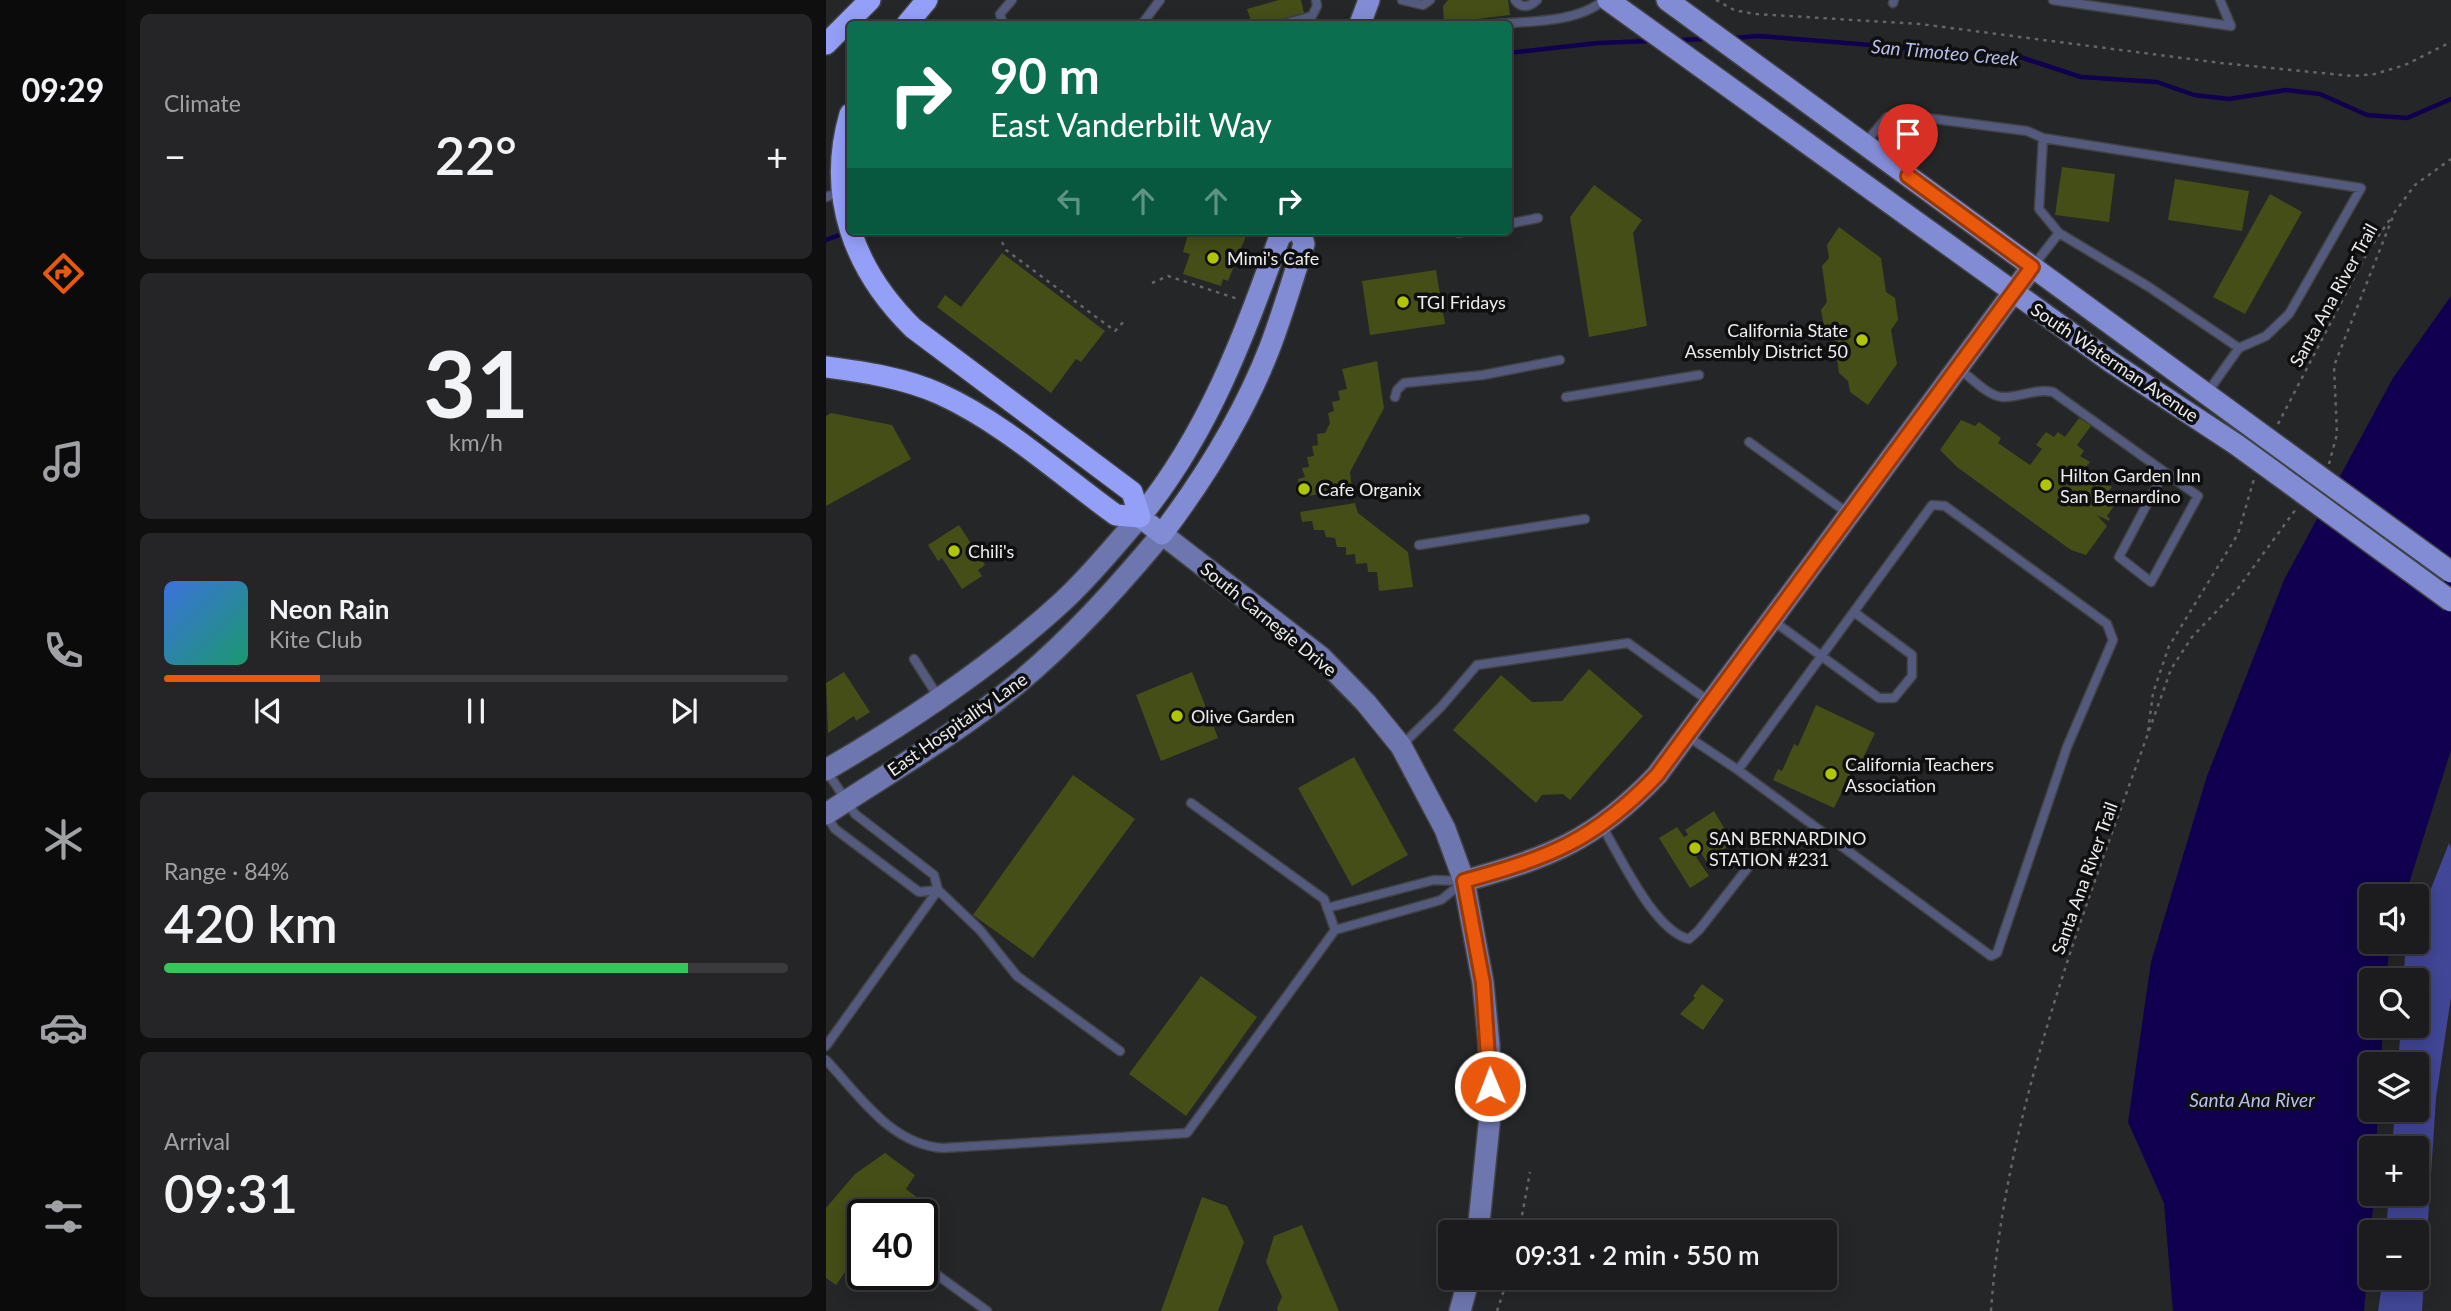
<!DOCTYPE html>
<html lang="en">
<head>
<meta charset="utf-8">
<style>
  body { margin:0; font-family:Lato,sans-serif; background:#252527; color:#f1f3f6; height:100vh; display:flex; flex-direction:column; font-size:26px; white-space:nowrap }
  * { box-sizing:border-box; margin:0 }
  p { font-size:23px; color:#a0a1a4 }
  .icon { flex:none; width:38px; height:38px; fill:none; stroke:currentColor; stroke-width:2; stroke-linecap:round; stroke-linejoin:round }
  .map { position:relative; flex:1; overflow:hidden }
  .panel { display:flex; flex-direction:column; gap:14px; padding:14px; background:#0f0f10; width:700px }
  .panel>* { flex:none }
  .guide { position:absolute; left:21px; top:21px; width:665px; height:214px; border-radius:7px; box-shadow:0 4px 18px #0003,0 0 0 2px #3a3a3c; background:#0b6e4f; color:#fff; overflow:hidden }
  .controls { position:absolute; left:1533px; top:884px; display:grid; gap:14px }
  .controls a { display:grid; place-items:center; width:70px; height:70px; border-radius:7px; background:#1c1c1e; box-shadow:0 4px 18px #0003,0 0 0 2px #3a3a3c; font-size:35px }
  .speed { position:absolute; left:21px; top:1199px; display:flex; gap:14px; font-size:35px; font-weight:700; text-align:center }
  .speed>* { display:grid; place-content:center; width:91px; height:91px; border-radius:50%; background:#1c1c1e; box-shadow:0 4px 18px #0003,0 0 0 2px #3a3a3c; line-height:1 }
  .speed .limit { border:4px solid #111; border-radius:10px; background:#fff; color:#111 }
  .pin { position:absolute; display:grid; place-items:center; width:60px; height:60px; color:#fff; margin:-72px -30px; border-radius:50% 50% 50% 0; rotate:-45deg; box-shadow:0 0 7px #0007 }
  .pin .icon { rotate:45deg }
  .me { position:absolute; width:77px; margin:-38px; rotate:359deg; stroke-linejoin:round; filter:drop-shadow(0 0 5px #0008) }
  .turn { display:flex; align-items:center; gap:24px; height:147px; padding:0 28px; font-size:32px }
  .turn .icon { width:91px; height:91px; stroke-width:2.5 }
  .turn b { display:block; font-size:49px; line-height:60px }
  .lanes { display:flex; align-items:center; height:66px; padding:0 28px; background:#0003; justify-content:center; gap:35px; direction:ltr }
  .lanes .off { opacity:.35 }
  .big { font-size:52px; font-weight:600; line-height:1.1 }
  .panel .widget { flex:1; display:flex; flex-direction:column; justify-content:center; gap:10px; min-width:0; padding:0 24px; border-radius:10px; background:#252527 }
  .panel .dial { align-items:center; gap:0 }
  .dial b { font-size:91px; line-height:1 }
  .song { display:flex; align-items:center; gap:21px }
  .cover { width:84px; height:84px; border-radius:10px; background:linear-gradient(135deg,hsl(220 70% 55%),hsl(160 70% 35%)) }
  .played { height:7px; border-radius:4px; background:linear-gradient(90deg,#ea580c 25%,#3a3a3c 25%) }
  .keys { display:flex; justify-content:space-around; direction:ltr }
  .heat { display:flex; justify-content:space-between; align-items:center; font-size:38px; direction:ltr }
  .charge { height:10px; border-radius:5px; background:linear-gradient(90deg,#34c759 84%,#3a3a3c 0) }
  .trip { position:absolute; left:612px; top:1220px; width:399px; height:70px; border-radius:7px; background:#1c1c1e; box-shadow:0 4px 18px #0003,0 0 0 2px #3a3a3c; font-weight:600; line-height:70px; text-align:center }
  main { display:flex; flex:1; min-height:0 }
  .tab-bar { display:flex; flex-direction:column; width:126px; justify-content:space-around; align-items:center; background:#0b0b0c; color:#a0a1a4 }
  .tab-bar .icon { width:49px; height:49px }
  .tab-bar .on { color:#ea580c }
  .tab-bar b { font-size:32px; color:#f1f3f6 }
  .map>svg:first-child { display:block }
  .forest { fill:#414696 }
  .water { fill:#10004f }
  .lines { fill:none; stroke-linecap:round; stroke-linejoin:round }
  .stream { stroke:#10004f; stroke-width:4.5 }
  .building { fill:#454e17 }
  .lane-casing { stroke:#414244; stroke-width:11 }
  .secondary-casing { stroke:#414244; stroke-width:24 }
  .primary-casing { stroke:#414244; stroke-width:24 }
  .highway-casing { stroke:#414244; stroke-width:24 }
  .path { stroke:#656567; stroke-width:2.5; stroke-dasharray:3.5 5; stroke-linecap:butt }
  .lane { stroke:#545a7d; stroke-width:8 }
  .secondary { stroke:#6e76af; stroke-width:21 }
  .primary { stroke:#828cd5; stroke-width:21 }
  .highway { stroke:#949ff8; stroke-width:21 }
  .primary-bridge-casing { stroke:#414244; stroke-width:24; stroke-linecap:butt }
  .primary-bridge { stroke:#828cd5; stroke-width:21 }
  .route-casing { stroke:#983908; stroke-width:18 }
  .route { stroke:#ea580c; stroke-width:12 }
  .poi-dot { fill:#afc506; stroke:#0f0f10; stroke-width:2.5 }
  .labels { text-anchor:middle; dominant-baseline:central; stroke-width:7; stroke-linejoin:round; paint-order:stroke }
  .poi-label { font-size:18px; fill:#ededef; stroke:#0f0f10; text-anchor:start }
  .street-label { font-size:18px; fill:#ededef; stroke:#0f0f10 }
  .water-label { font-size:19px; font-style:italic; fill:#b7bfec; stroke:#0f0f10 }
</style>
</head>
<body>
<main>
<nav class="tab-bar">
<b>09:29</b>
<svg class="icon on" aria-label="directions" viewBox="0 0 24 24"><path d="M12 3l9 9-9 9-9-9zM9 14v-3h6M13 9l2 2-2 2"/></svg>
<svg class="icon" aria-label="music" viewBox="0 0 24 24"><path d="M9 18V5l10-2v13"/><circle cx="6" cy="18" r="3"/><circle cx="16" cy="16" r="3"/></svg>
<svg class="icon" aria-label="phone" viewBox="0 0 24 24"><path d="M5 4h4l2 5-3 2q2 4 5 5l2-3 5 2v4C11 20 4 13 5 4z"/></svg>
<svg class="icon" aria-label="climate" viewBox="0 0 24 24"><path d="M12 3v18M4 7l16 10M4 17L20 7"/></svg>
<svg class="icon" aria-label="car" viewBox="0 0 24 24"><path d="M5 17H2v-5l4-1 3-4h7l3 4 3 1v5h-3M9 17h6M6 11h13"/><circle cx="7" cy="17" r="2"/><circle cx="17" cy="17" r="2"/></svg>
<svg class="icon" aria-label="filters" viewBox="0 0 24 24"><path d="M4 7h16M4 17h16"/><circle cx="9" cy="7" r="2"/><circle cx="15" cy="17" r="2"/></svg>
</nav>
<section class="panel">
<div class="widget"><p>Climate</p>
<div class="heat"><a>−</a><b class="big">22°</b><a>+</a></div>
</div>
<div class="widget dial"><b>31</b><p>km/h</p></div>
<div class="widget">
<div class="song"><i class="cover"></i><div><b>Neon Rain</b><p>Kite Club</p></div></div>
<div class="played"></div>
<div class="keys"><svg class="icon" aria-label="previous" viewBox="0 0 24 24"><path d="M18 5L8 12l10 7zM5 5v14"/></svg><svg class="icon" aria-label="pause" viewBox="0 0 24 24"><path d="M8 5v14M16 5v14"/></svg><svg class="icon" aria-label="next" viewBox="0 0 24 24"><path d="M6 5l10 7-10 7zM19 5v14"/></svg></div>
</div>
<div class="widget"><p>Range · 84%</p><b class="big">420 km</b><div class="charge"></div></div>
<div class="widget"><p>Arrival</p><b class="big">09:31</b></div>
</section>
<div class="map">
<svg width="1625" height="1311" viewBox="0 0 1625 1311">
  <rect width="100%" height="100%" fill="#252628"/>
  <!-- forest -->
  <path class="forest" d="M1623,843L1625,848V997L1610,1098L1596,1311H1552L1557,1278H1591V1232H1560L1563,1194H1591V1148H1566L1569,1110H1591V1064H1572L1575,1026H1591V980H1578L1579,952L1584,942H1591V924Z"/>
  <!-- water -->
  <path class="water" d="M1625,296V750L1579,896H1545V942H1564L1560,980H1545V1026H1557L1555,1064H1545V1110H1552L1550,1148H1545V1194H1548L1538,1311H1347L1338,1203L1302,1122L1325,962L1381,776L1458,580L1567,378Z"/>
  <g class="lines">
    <!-- stream -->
    <path class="stream" d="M907,38L933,36L1194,57L1255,77L1331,82L1368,95L1403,99L1460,90L1494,94L1541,115L1581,118L1625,99
      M851,40L881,39
      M682,53L772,43L825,41
      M0,240L19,233"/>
  </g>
  <!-- building -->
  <path class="building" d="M453,0H475L478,13L437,24H426L421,9Z
    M622,0H682L684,15L618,23L617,6Z
    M1236,167L1289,174L1283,222L1229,215Z
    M1349,179L1423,191L1416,231L1342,220Z
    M768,185L816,220L807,233L821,326L763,337L744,217Z
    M1444,194L1476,212L1419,314L1387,297Z
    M1013,227L1055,258L1060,292L1069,298L1072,320L1065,330L1071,364L1042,405L1024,392L1022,381L1013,373L1008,338L999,331L995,310L1001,302L996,266L1003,258L1001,245Z
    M363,231H422L402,281L397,279L395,286L357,274L364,254L357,252Z
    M176,253L279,331L255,362L250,359L225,393L111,307L119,295L135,307Z
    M610,270L619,324L544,335L536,281Z
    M551,361L558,408L524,472L526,489L475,497L472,479L479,477L476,468L483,467L481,457L488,456L486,446L492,445L491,434L499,433L504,423L502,413L508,411L506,402L514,400L512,391L521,389L516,369Z
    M5,413L66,425L85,459L0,506V416Z
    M1253,418L1265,426L1251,445L1258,451L1254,456L1264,462L1254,475L1265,483H1280L1286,487L1281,493L1292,500L1281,516L1284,519L1283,521L1271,515L1281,526L1260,555L1245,550L1216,529L1131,467L1114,450L1135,420L1149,426L1153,422L1175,438L1172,443L1204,465L1216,449L1210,445L1220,432L1228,437L1232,432L1239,437Z
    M529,503L532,513L582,552L587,587L553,591L551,572H542L541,563L530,564L529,554L520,555V547H511L509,538L500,537L498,530H488L486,521L476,522L474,512Z
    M133,525L159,565L152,570L156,576L136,589L116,558L112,561L102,545Z
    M763,669L817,716L744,800L737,794L716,795L710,803L627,730L675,675L706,702L736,701Z
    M18,672L44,712L30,721L28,716L2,733L0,683Z
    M366,672L392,738L335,761L310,695Z
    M990,705L1049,733L1030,773L1026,771L1008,808L947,780L952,769L956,771L968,744L972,746Z
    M528,757L582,855L526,886L472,788Z
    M247,775L309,819L207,958L147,915Z
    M888,811L907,843L880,861L875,853L870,857L883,876L864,888L833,838L851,827L858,837L862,835L859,830Z
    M375,976L431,1017L360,1116L303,1074Z
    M876,984L898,1000L877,1030L854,1014L869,998L867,996Z
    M59,1153L89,1175L80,1189L98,1203L90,1214H37V1274H47L38,1285L19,1272L10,1285L0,1278V1208L29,1174Z
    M376,1197L401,1206L418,1242L392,1311H335Z
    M476,1225L513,1311H452L451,1308L456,1297L440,1262L448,1236Z"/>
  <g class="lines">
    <defs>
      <path id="lane" d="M576,0L597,5L604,0
        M689,0C695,9 704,7 711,0
        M1227,0L1405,26L1394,0
        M1067,3L1068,0
        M177,24L174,14L186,0
        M316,24L334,0
        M458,24L486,16L491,6L490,0
        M670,24C704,21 751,23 778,0
        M1040,142L1061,117H1093L1201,131L1217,138
        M0,197L15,192
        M682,224L712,218
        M633,233L642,231
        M1208,265L1233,233L1323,287L1413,348L1440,336L1463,314L1535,188L1217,138L1213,209L1233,233
        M1133,369C1145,377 1160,395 1176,397C1193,398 1209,388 1227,392L1372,496L1325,582L1293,557L1338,472
        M1381,393L1413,348
        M569,397L571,390L578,383L657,375L734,360
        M740,397L873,375
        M923,442L1023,514
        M593,545L759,519
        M946,620L1053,698H1068L1086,676V655L1028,612
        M88,659L113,698
        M861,736L912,770L1165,956L1171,953L1241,747L1287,640L1281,624L1119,506L1106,505L912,770
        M577,744L615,707L651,665L802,643L884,702
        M2,773L29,814L108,875L112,890L154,930L191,976L294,1051
        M0,815L9,829L93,892L112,890
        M776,826C794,856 828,931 863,939L873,930L927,861
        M501,908L608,880L635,881
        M509,930L615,900L636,883
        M0,1046L112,890
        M0,1060C33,1095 65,1145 117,1148L361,1133L509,930L498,899L365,803
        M96,1264L161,1311"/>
      <path id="secondary" d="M0,770C82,722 164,668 235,603C264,577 288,546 314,517
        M0,814C64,772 132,733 191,684C245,639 291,588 336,534L495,657L540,703L575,746L619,829L638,881L657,983L663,1045L665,1106L652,1232
        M638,881C724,857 768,841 831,775L1206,267
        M634,1311L643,1278"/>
      <path id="primary" d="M782,0L1285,362L1411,445L1477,493
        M841,0L1490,474
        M534,24L543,0
        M461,231L454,236C417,338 383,432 314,517L336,534C379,477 418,414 444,347C457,313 467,278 478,244L474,231"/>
      <path id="highway" d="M81,24L101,0
        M0,44L44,0
        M0,367C38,372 79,378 114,394C178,423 233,474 290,515L314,517L306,492L87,328C28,270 0,196 24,114"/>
    </defs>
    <!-- lane casing -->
    <use href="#lane" class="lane-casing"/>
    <!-- secondary casing -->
    <use href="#secondary" class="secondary-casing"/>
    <!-- primary casing -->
    <use href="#primary" class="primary-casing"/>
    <!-- highway casing -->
    <use href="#highway" class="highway-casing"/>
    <!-- path -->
    <path class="path" d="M890,0L908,10L929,14L1094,24L1395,63L1526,76L1549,74L1579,65L1625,42
      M1568,213L1589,185L1625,159
      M176,242L180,250L289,331L299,320
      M326,283L342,276L412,299
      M1452,424L1542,251L1565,218
      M1503,464L1511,434L1508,366L1568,214
      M1322,731L1327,693L1343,646L1412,534L1428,479
      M693,1232L704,1172
      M671,1311L682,1278
      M1165,1311C1180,1093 1273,875 1345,669L1366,637L1410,591L1470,509"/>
    <!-- lane -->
    <use href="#lane" class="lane"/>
    <!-- secondary -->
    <use href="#secondary" class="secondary"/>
    <!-- primary -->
    <use href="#primary" class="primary"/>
    <!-- highway -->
    <use href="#highway" class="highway"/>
    <defs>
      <path id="primary-bridge" d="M1490,474L1625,572
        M1477,493L1625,601"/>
    </defs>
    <!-- primary-bridge casing -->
    <use href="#primary-bridge" class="primary-bridge-casing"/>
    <!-- primary-bridge -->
    <use href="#primary-bridge" class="primary-bridge"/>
  </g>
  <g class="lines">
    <defs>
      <path id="route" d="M664,1086L657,983L638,881C724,857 768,841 831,775L1206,267L1082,176"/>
    </defs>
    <!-- route casing -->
    <use href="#route" class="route-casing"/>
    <!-- route -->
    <use href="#route" class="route"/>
  </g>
  <!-- markers -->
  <g class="poi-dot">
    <circle cx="387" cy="258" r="7"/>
    <circle cx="577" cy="302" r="7"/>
    <circle cx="1036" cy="340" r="7"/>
    <circle cx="1220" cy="485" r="7"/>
    <circle cx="478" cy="489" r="7"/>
    <circle cx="128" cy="551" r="7"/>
    <circle cx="351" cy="716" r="7"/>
    <circle cx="1005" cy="774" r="7"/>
    <circle cx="869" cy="848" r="7"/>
  </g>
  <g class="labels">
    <!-- poi labels -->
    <g class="poi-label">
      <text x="401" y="258">Mimi's Cafe</text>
      <text x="591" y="302">TGI Fridays</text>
      <text x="1022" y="330" text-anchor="end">California State<tspan x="1022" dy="21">Assembly District 50</tspan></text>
      <text x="1234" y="475">Hilton Garden Inn<tspan x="1234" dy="21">San Bernardino</tspan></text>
      <text x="492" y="489">Cafe Organix</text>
      <text x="142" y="551">Chili's</text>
      <text x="365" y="716">Olive Garden</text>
      <text x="1019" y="764">California Teachers<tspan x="1019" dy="21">Association</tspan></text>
      <text x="883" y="838">SAN BERNARDINO<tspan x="883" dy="21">STATION #231</tspan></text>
    </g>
    <!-- street labels -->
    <g class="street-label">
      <text transform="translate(1507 295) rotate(-61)">Santa Ana River Trail</text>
      <text transform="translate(1289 362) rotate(34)">South Waterman Avenue</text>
      <text transform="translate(443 619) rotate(39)">South Carnegie Drive</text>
      <text transform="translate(131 724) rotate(-35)">East Hospitality Lane</text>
      <text transform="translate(1258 878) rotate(-70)">Santa Ana River Trail</text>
    </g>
    <!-- water labels -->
    <g class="water-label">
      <text transform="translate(1119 52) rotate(5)">San Timoteo Creek</text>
      <text x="1426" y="1099">Santa Ana River</text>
    </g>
  </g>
</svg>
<div class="controls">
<a><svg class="icon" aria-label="sound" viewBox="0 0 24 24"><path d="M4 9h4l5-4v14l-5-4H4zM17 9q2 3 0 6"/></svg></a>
<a><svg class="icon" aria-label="search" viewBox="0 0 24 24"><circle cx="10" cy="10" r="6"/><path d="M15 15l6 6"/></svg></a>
<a><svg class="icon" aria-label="layers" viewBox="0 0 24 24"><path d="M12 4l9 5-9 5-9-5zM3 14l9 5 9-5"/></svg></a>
<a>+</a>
<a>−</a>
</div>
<div class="speed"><div class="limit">40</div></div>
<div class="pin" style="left:1082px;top:176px;background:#d93025"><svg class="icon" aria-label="arrive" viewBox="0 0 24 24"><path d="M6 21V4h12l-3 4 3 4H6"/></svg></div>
<svg class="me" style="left:664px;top:1086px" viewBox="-20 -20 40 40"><circle r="17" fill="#ea580c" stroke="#fff" stroke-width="3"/><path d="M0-11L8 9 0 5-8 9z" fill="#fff"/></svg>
<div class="trip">09:31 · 2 min · 550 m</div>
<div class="guide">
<div class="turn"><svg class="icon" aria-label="right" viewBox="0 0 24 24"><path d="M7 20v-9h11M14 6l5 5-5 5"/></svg><div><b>90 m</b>East Vanderbilt Way</div></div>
<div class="lanes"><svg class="icon off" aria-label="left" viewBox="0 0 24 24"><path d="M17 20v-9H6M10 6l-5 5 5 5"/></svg><svg class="icon off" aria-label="ahead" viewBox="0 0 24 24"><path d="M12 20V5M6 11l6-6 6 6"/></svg><svg class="icon off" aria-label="ahead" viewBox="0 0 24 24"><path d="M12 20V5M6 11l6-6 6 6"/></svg><svg class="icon" aria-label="right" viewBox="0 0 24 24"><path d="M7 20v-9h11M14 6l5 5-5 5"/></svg></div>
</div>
</div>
</main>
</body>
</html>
